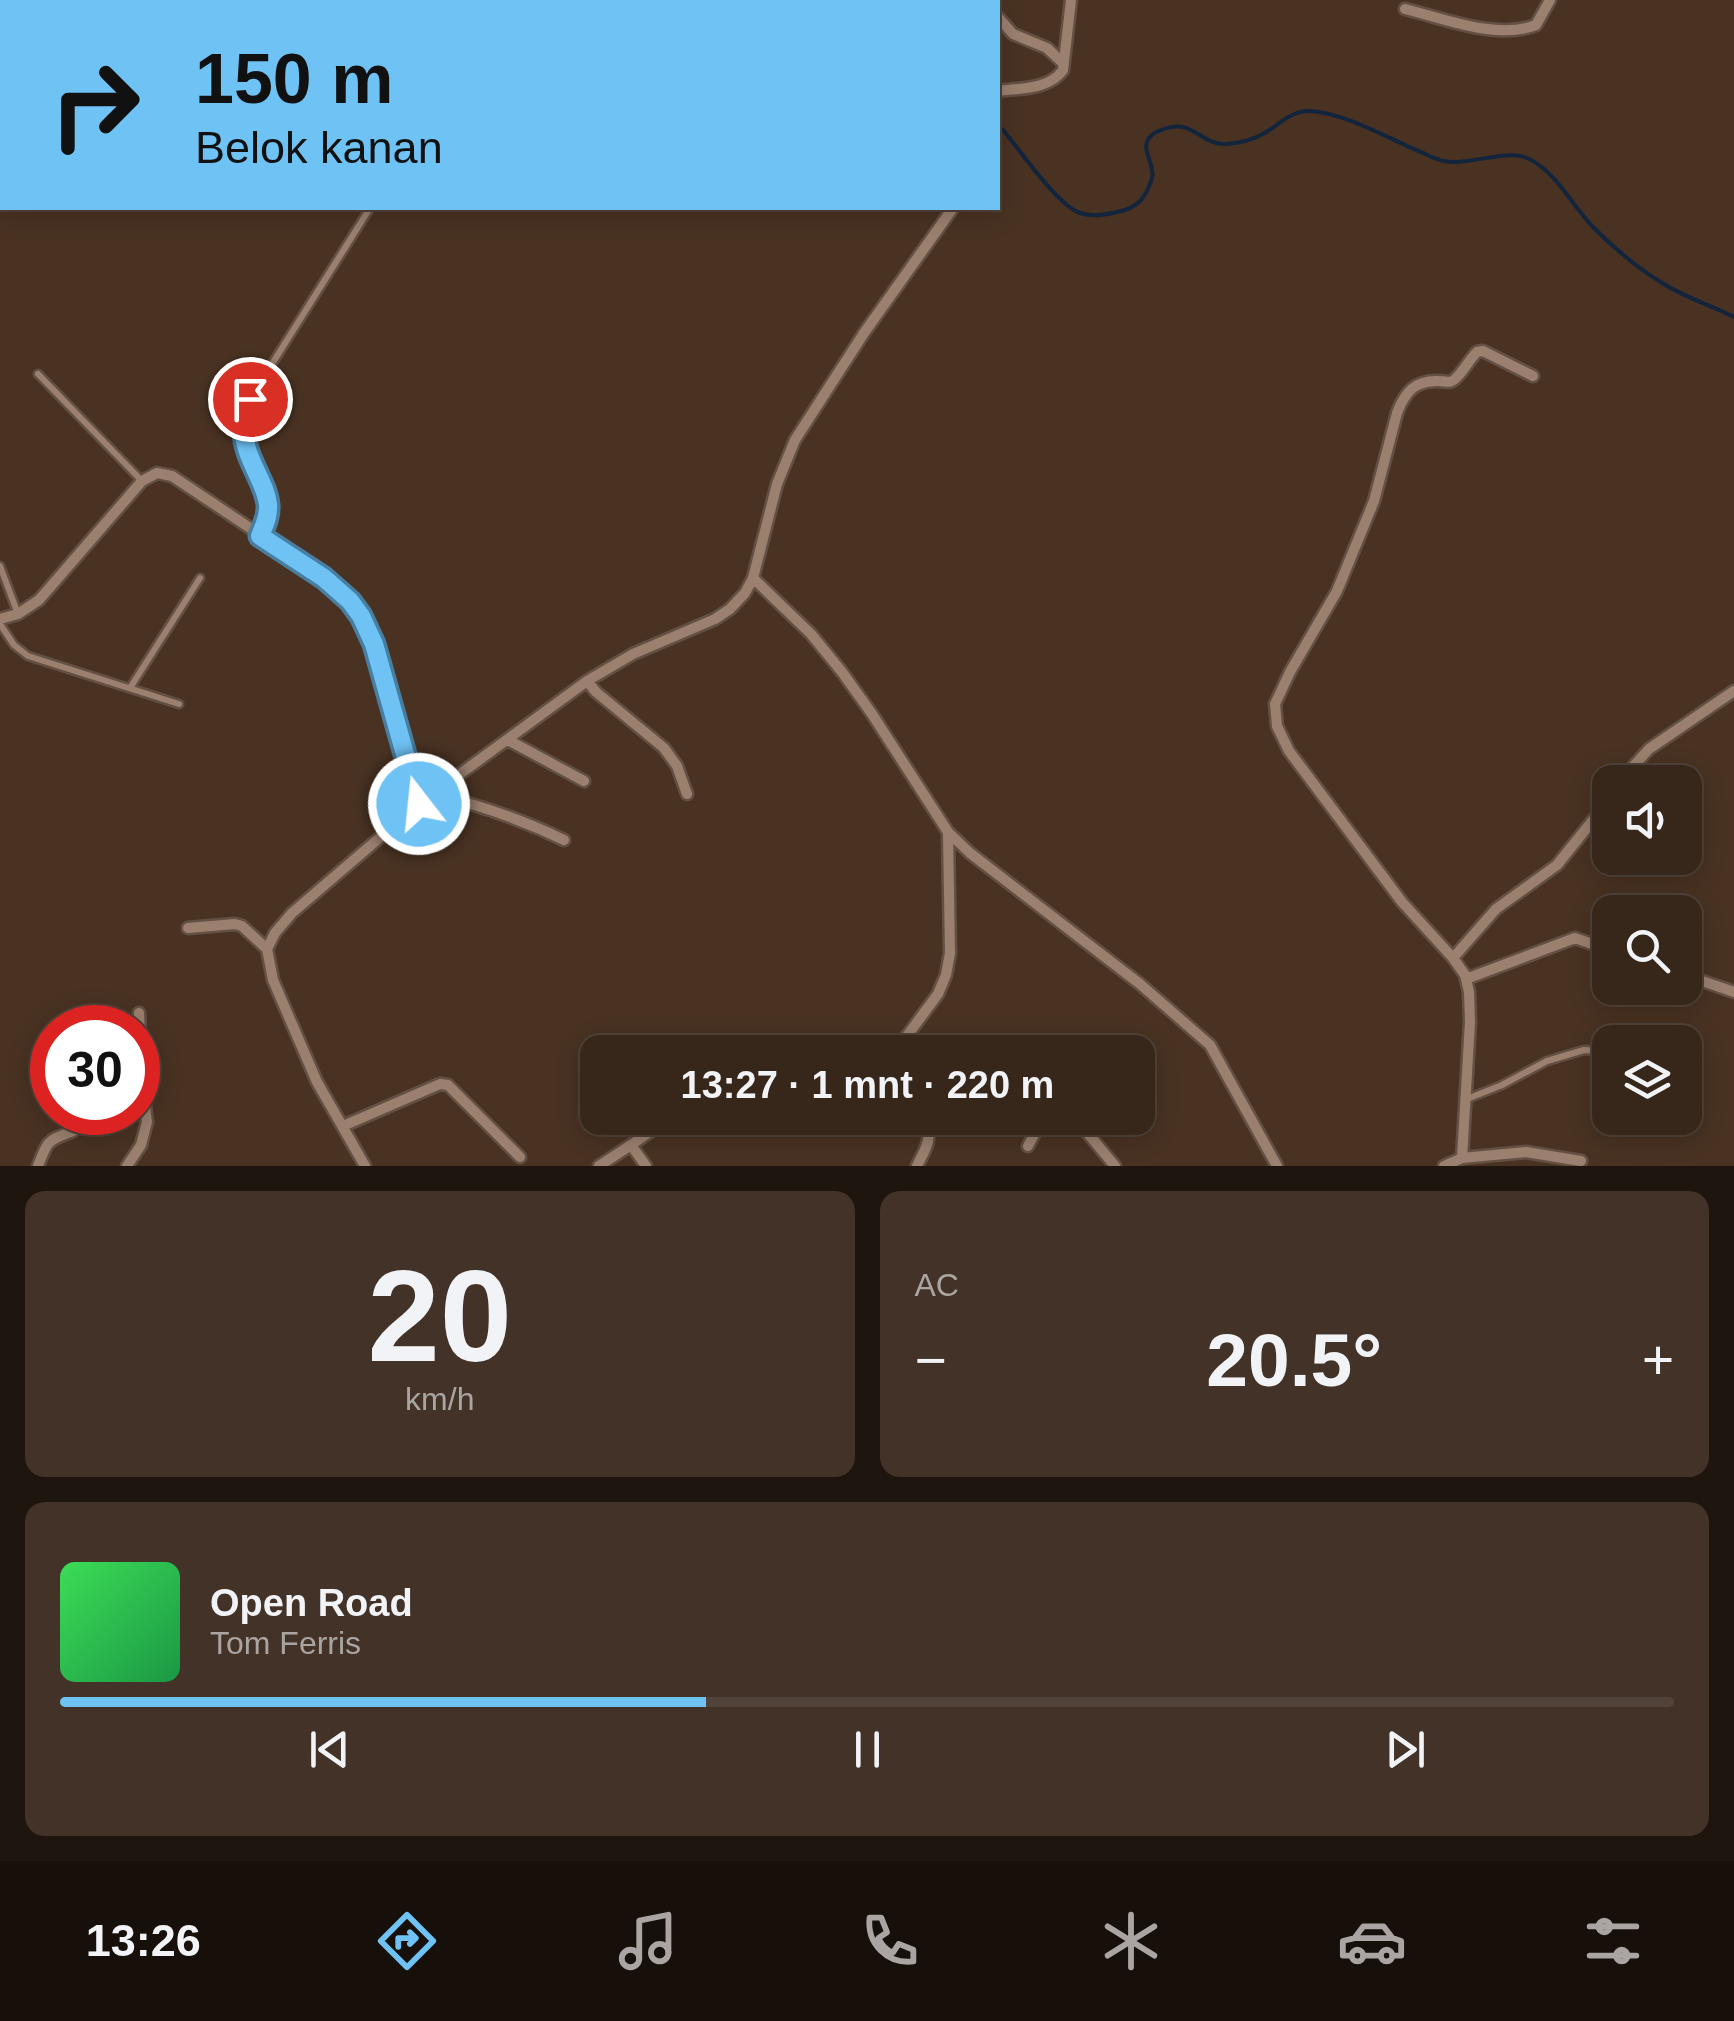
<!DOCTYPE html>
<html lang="id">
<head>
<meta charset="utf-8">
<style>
  body { margin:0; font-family:Arial,sans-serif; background:#423227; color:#f1f3f6; height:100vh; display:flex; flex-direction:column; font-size:38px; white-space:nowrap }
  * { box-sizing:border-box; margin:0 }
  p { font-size:32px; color:#aaa5a2 }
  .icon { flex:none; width:55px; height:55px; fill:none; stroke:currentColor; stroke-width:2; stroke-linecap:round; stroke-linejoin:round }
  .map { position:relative; height:1166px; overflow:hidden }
  .drawer { display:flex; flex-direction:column; gap:25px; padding:25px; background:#1e150e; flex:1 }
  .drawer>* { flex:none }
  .top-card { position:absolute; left:0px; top:0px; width:1000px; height:210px; box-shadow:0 5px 25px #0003,0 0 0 2px #514339; background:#6fc2f4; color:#111; overflow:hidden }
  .controls { position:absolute; left:1592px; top:765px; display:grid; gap:20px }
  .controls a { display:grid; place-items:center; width:110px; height:110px; border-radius:20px; background:#37261a; box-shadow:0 5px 25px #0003,0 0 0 2px #514339; font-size:50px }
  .speed { position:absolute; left:30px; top:1005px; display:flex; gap:20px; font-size:50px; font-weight:700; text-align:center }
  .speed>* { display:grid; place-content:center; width:130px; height:130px; border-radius:50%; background:#37261a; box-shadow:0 5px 25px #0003,0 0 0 2px #514339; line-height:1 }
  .speed .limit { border:15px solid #d22; background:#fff; color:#111 }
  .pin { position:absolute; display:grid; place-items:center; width:85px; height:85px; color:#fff; margin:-42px; border:5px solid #fff; border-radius:50%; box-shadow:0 2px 10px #0007 }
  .me { position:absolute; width:110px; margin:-55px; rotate:344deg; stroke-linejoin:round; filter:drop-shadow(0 0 8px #0008) }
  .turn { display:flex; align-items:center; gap:35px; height:210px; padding:0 30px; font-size:45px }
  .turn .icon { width:130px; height:130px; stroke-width:2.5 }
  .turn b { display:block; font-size:70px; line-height:85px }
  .big { font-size:75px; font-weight:700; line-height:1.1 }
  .drawer .card { flex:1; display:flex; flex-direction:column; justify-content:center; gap:15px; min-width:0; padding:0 35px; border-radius:20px; background:#423227 }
  .drawer .dial { align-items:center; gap:0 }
  .dial b { font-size:130px; line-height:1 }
  .song { display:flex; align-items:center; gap:30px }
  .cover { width:120px; height:120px; border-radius:15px; background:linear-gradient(135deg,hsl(130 70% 55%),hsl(140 70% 35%)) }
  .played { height:10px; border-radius:5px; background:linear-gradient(90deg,#6fc2f4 40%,#514339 40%) }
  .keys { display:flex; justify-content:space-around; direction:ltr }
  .heat { display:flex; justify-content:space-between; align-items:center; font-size:55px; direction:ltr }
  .drawer .tiles { flex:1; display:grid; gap:25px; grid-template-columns:1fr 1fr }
  .card:last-child { grid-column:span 2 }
  .trip { position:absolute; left:580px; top:1035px; width:575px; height:100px; border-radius:20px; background:#37261a; box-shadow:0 5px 25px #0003,0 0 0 2px #514339; font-weight:700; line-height:100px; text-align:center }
  .dock { display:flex; height:160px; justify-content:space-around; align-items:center; background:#160f0a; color:#aaa5a2 }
  .dock .icon { width:70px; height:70px }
  .dock .current { color:#6fc2f4 }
  .dock b { font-size:45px; color:#f1f3f6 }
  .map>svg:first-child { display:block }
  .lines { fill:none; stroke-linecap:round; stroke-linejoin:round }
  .stream { stroke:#13243d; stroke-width:4 }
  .service-casing { stroke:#645043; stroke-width:11 }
  .minor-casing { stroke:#645043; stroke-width:15 }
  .service { stroke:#9b806f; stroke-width:6 }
  .minor { stroke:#9b806f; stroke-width:10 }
  .route-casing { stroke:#487e9f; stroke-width:25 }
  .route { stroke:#6fc2f4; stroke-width:18 }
</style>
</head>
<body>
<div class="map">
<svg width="1734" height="1166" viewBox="0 0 1734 1166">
  <rect width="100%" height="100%" fill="#493222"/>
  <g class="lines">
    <!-- stream -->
    <path class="stream" d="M919,0V2
      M998,127L1003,130C1019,149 1058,206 1080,213C1092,217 1105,215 1117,212C1138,208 1146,198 1152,178C1156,164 1138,148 1151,136C1154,132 1159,131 1164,129C1193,118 1201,146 1227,144C1239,143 1252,140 1263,134C1278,126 1291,110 1310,111C1344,113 1384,136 1416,150C1425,153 1435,160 1444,161C1468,166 1505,149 1527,158C1555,170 1573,207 1594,228C1612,246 1638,268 1659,281C1681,296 1710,305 1734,317"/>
    <defs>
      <path id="service" d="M38,374L141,480
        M260,534C277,499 259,489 248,456C242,436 245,419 250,399L370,208
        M0,566L18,614
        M0,624L14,645L28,656L179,704
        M130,688L200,578
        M1467,1099L1502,1085L1547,1061L1584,1050L1610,1051"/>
      <path id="minor" d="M992,0V2
        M1405,9C1446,19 1497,40 1536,25L1550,0
        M998,17L1013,34L1047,48L1063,63
        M998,91C1019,88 1049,90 1063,70L1071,0
        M753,578L811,634L842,672L872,714L948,832L970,853L1140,984L1210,1045L1277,1166
        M0,619L18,614L39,600L142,481L157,473L172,476L325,578L349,601L361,616L374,644L419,804
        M587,681L596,692L664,748L677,766L687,794
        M508,740L584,781
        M1619,782L1649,749L1734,691
        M434,794C479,805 523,820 564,840
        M188,928L235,924L242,926L267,949
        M1453,958L1496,909L1557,865L1610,799
        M1685,975L1734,992
        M1466,979L1575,938L1610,950
        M895,1052L938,994L946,975L950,953L948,833
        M909,1118C938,1133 929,1141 917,1166
        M1075,1118L1115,1166
        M343,1126L440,1084L448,1085L520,1157
        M631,1145L670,1118
        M1028,1146L1043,1118
        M1462,1158L1526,1152L1581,1161
        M38,1166C48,1139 48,1141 73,1131L81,1112
        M127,1166L141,1145L147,1122L142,1081L139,1013
        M365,1166L317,1082L273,980L267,949L275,933L292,913L419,804L587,681L633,654L715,619L730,609L745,593L753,578L777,484L795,440L864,333L953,208
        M599,1166L631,1145L646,1166
        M1444,1166L1462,1158L1470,1022L1469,992L1465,975L1453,958L1402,902L1289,751L1277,726L1275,704L1290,672L1337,591L1374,501L1397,413C1405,392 1415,380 1439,381C1447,381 1449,384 1455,379C1463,372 1469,360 1477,352L1483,351L1533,376"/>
    </defs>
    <!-- service casing -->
    <use href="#service" class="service-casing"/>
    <!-- minor casing -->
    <use href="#minor" class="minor-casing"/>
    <!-- service -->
    <use href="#service" class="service"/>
    <!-- minor -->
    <use href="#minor" class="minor"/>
  </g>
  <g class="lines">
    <defs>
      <path id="route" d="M250,399C248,409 244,420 244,430C244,459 266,481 268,505C269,516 264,526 260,536L324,578L350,601L361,616L374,644L419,804"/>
    </defs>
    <!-- route casing -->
    <use href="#route" class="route-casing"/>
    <!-- route -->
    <use href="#route" class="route"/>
  </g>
</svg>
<div class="controls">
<a><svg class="icon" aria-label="sound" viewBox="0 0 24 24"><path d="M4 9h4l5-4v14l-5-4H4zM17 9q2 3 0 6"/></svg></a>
<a><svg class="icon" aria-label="search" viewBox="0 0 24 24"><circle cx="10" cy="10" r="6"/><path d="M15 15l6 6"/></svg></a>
<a><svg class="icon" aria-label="layers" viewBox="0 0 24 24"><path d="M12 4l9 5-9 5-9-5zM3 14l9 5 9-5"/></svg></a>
</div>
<div class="speed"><div class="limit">30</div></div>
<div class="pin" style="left:250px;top:399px;background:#d93025"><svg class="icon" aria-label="arrive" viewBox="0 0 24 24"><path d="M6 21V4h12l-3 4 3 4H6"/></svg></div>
<svg class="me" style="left:419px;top:804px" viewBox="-20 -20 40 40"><circle r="17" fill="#6fc2f4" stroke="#fff" stroke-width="3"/><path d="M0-11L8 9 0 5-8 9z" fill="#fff"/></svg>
<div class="trip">13:27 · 1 mnt · 220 m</div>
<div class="top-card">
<div class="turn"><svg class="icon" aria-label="right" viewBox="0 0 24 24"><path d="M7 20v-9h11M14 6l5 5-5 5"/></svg><div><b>150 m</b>Belok kanan</div></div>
</div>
</div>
<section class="drawer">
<div class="tiles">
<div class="card dial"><b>20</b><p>km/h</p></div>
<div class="card"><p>AC</p>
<div class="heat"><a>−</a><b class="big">20.5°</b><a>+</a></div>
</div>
<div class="card">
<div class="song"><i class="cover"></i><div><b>Open Road</b><p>Tom Ferris</p></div></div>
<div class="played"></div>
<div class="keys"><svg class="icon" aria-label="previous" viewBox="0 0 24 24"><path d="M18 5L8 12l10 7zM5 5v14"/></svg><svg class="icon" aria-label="pause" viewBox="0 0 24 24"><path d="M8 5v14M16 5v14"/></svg><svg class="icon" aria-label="next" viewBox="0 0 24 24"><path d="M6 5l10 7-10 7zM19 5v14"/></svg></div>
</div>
</div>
</section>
<nav class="dock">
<b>13:26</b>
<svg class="icon current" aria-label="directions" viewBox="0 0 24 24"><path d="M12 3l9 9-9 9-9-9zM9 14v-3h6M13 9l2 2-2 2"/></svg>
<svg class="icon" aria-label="music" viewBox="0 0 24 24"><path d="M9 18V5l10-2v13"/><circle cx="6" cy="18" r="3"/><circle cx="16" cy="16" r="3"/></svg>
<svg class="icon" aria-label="phone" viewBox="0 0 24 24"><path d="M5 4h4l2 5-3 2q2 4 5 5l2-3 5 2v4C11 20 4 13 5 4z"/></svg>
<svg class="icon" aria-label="climate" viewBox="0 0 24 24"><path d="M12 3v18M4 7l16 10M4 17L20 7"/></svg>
<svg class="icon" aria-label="car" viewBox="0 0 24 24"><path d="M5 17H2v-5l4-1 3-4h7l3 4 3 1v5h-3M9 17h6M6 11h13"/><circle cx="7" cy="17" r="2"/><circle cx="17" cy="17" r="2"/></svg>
<svg class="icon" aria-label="filters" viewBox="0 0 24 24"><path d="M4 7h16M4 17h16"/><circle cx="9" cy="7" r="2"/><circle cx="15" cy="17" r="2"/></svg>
</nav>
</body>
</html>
